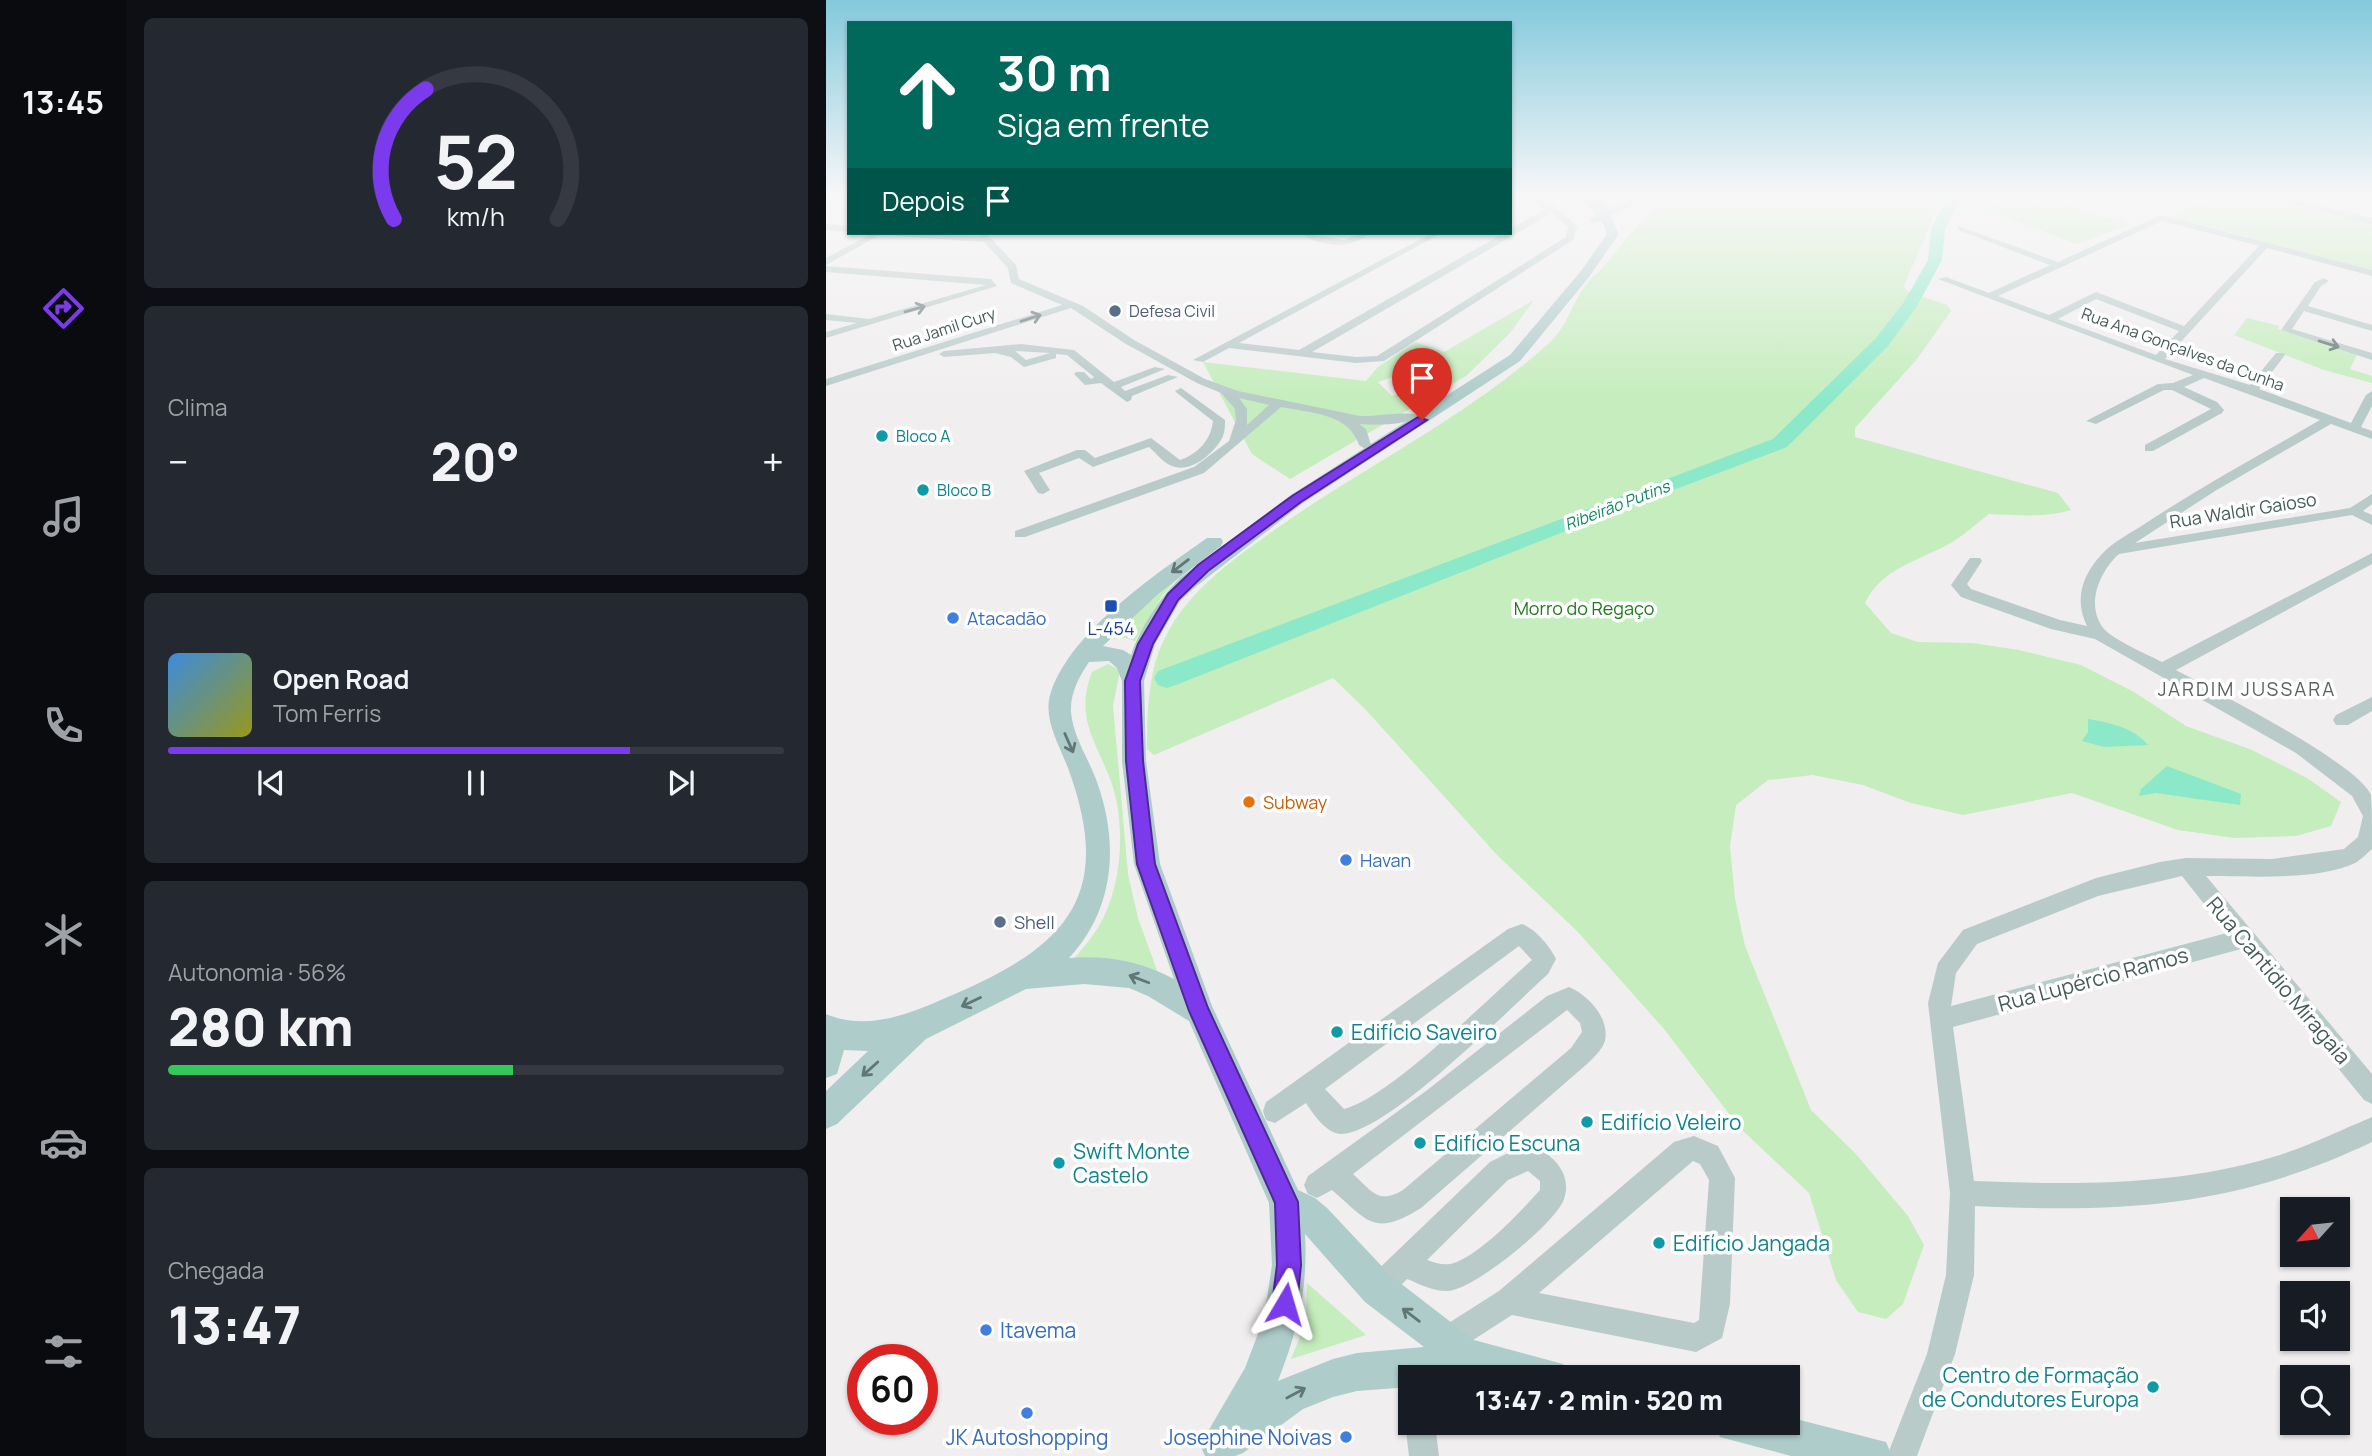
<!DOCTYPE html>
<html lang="pt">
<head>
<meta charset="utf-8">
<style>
  body { margin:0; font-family:Manrope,sans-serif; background:#242831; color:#f1f3f6; height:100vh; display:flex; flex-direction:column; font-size:26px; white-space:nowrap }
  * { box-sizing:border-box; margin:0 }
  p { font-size:23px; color:#9ea1a6 }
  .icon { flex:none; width:38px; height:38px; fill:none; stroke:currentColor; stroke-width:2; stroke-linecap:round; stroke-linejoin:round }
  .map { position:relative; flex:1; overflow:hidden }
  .details { display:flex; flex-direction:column; gap:18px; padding:18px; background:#0d0f14; width:700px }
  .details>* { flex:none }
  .banner { position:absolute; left:21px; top:21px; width:665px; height:214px; border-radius:0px; box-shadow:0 2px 5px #0004; background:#00695c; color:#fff; overflow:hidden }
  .needle { width:46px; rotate:243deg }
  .tools { position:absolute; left:1454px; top:1197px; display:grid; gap:14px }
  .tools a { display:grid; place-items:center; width:70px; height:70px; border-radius:0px; background:#171b24; box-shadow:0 2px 5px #0004; font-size:35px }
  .speed { position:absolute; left:21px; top:1344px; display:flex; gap:14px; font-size:35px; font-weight:700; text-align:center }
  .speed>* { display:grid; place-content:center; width:91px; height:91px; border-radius:50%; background:#171b24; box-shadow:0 2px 5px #0004; line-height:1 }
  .speed .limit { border:10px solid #d22; background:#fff; color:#111 }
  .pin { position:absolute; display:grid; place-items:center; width:60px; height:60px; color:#fff; margin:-72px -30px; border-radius:50% 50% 50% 0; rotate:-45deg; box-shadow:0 0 7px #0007 }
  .pin .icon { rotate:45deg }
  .me { position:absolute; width:77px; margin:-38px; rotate:7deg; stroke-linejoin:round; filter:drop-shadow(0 0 5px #0008) }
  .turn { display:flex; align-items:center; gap:24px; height:147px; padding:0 35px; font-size:32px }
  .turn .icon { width:91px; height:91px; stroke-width:2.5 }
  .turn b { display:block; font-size:49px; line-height:60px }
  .then { display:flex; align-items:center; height:66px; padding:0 35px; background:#0003; gap:14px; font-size:26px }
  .big { font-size:52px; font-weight:800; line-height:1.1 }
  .details .widget { flex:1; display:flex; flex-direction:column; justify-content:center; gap:10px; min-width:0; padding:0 24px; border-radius:10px; background:#242831 }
  .details .dial { align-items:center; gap:0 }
  .dial svg { height:182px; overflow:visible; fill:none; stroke:#363941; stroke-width:7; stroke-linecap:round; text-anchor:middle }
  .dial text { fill:#f1f3f6; stroke:none }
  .song { display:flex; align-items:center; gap:21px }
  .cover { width:84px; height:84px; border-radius:10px; background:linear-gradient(135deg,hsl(210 70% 55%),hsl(60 70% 35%)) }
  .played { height:7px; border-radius:4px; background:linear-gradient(90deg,#7c3aed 75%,#363941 75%) }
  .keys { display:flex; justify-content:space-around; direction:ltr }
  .heat { display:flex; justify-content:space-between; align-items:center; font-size:38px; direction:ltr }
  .charge { height:10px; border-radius:5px; background:linear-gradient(90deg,#34c759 56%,#363941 0) }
  .trip { position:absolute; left:572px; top:1365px; width:402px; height:70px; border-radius:0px; background:#171b24; box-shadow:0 2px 5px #0004; font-weight:800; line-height:70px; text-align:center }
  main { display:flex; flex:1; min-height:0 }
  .dock { display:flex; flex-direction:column; width:126px; justify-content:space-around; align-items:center; background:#090b0e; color:#9ea1a6 }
  .dock .icon { width:49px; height:49px }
  .dock .active { color:#7c3aed }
  .dock b { font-size:32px; color:#f1f3f6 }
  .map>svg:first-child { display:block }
  .green { fill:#c5edbd; fill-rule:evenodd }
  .water { fill:#8be9c9 }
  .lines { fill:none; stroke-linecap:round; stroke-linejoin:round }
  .river { fill:#8be9c9; fill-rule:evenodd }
  .minor { fill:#b9cbc9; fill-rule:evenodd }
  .major { fill:#aeccca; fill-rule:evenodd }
  .oneway { stroke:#637775 }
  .oneway2 { stroke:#607775 }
  .route { fill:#7c3aed; stroke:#51269a; stroke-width:2 }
  .service-dot { fill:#5c6f8a; stroke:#fff; stroke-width:2.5 }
  .culture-dot { fill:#0f9aa8; stroke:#fff; stroke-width:2.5 }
  .transit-dot { fill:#1a4fb4; stroke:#fff; stroke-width:2.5 }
  .shop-dot { fill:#3f7fe0; stroke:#fff; stroke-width:2.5 }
  .food-dot { fill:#e8710a; stroke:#fff; stroke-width:2.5 }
  .labels { text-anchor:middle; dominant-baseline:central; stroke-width:7; stroke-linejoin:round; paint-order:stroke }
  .far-service-label { font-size:16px; fill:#4e5e75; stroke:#fff; text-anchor:start }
  .far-street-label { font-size:16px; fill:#465b59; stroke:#fff }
  .far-culture-label { font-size:16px; fill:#0d838f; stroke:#fff; text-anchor:start }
  .far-water-label { font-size:16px; font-style:italic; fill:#10875e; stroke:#fff }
  .street-label { font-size:18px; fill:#465b59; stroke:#fff }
  .park-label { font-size:18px; fill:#1e7a19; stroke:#fff }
  .shop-label { font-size:18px; fill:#366cbe; stroke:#fff; text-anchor:start }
  .transit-label { font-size:18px; fill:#164399; stroke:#fff }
  .food-label { font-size:18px; fill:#c56008; stroke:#fff; text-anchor:start }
  .service-label { font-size:18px; fill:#4e5e75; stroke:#fff; text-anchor:start }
  .neighbourhood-label { font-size:19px; letter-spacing:2px; fill:#5a6262; stroke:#fff }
  .near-street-label { font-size:21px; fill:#465b59; stroke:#fff }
  .near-culture-label { font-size:21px; fill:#0d838f; stroke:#fff; text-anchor:start }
  .near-shop-label { font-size:21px; fill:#366cbe; stroke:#fff; text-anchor:start }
</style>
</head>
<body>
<main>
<nav class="dock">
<b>13:45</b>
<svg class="icon active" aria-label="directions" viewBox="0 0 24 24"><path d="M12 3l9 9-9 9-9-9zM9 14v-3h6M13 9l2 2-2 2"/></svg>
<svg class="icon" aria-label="music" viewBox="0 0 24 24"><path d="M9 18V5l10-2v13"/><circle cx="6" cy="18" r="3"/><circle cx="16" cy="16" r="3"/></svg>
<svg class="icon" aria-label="phone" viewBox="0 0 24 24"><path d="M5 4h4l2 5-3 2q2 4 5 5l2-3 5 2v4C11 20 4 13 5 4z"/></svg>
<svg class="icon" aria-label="climate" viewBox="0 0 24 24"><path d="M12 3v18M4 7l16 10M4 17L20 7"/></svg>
<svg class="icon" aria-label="car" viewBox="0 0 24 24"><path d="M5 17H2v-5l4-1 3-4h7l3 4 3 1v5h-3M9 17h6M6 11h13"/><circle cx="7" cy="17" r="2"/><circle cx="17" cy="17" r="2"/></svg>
<svg class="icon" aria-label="filters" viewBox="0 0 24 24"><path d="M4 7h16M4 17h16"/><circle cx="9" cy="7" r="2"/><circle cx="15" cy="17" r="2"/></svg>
</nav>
<section class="details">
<div class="widget dial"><svg viewBox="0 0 100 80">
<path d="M14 69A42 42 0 1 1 86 69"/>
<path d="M14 69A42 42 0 0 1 28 12" stroke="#7c3aed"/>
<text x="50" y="56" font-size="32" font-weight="700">52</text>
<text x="50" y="72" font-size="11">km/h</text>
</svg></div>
<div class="widget"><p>Clima</p>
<div class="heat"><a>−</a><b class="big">20°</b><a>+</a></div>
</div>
<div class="widget">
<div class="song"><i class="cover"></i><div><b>Open Road</b><p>Tom Ferris</p></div></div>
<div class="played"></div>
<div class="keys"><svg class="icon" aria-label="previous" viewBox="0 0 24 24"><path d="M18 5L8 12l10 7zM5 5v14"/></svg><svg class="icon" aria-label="pause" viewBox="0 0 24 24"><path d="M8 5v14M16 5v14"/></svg><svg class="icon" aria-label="next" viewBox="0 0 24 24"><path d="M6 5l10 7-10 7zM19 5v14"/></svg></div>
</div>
<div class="widget"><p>Autonomia · 56%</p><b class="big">280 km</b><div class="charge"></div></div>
<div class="widget"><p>Chegada</p><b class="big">13:47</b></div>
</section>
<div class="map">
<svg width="1546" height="1456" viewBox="0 0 1546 1456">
  <rect width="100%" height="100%" fill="#f0eeef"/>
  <!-- green -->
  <path class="green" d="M848,197H1121L1111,208L1078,286L1081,291L1121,305L1125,311L1091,359L1029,428V437L1232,493L1245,510C1218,518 1190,515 1163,514C1150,524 1137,536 1123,544C1092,561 1056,568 1039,603L1065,633L1092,642L1146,643L1193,650L1255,665L1308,692L1360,726L1426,750L1481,778L1515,802L1505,826L1470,836L1409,838L1352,830L1246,793L1137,815L1085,803L1037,785L987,775L942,780L910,805L904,846L909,899L919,946L985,1110L1029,1153L1082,1216L1098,1245L1077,1304L1060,1319L1032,1312L1010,1280L983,1193L914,1128L838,1029L751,931L672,856L540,710L507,678L328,755L321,749C321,714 322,672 338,640C362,589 410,558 454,526C542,465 642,416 722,344C742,327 746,301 762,282C766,276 773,273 777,267C800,242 816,212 848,197Z
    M1190,197H1222L1304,225L1251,244L1155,208Z
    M1259,197H1362C1320,218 1302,207 1259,197Z
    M1385,197H1436L1546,222V270L1345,217Z
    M708,300L684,333L640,376L464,479L426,454L377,362L540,381L552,367L589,342L618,352ZM588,370L603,384L566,396L552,382Z
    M1421,318L1453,326L1452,329L1531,355L1524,369L1546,376V383L1498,370L1408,335Z
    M355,574L336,596L309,641L300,638L287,639L310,612Z
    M282,664L294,670L287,706L302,874L312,918L333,976L240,968C251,955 264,941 273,926C296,888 300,826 286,784C271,742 248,719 266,672Z
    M481,1283L540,1335L465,1359L480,1322Z"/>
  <!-- water -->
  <path class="water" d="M1262,719C1284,723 1307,727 1322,745L1278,747L1256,741L1262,732Z
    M1341,766L1415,794L1414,805L1330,793L1313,796L1315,789Z"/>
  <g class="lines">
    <!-- river -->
    <path class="river" d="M1121,197H1135L1119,230L1116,260L1091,306L1062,346L961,447L765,521L350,685L341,688L332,685L328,678L332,671L947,439L1050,338L1078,302L1102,260L1105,230Z"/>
    <!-- minor -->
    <path class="minor" d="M0,197H9L0,200Z
      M697,197C717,195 738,212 751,227L747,240L558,361L530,363L403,348L377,362L367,360L606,233H616L413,343L473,350L678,233H684V229L719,209ZM726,213L742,227L740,237L551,356L530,357L486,352Z
      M763,197H771L786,213V225H780L778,214Z
      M1441,197H1454L1546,218V224Z
      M1335,215L1546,270V276L1441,248L1339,359L1424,385L1450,353H1458L1459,355L1433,389L1525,423L1540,395L1546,391V406L1535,427L1546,431V439L1505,424L1389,491L1309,543L1524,508L1546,494V504L1537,511L1546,515V525L1526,515L1293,554C1273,572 1259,606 1278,629C1289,641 1321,654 1336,662L1546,553V564L1350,670C1386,690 1532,763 1545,795C1546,809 1546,833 1546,849C1541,853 1535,860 1529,863C1492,881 1421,876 1380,876L1546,1074V1104L1538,1100L1415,949L1127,1027L1148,1181C1248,1185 1350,1186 1447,1157C1481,1147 1513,1131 1546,1117V1142C1410,1207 1298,1213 1149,1206L1148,1275L1129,1354L1091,1456H1061L1101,1354L1120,1275L1124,1193L1102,1003L1112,963L1137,930L1270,878L1334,862L1360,858L1446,859L1518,849L1532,837L1537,816L1526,796L1470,753L1269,639L1225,629L1135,597L1125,585L1144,558H1154L1156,561L1141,584L1145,589L1234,620L1261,626C1248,600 1256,575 1276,554C1288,541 1305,533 1320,523C1376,486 1436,454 1494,420L1378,378L1358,387L1391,402L1398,410L1396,413L1327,451H1319V445L1385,409L1346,390H1338L1270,424L1260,421L1332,384L1347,383L1367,375L1112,279L1120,277L1163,293L1224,265L1132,230V226L1232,262ZM1336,221L1433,246L1358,326L1270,292L1223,315L1172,296ZM1270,299L1353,331L1330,355L1232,319ZM1356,876L1401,933L1125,1006L1130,973L1151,944L1272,896Z
      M0,224L23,226V232L0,230Z
      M47,233H57L0,265V258Z
      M65,233L153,236L151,233H160L190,265L193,279L257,306L308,340L379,379L412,391L534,416C548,417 584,410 593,416C578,426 551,425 533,424L540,429L545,445L539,449L533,445C523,413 484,413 455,407L378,473L199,537H189V531L368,467L403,441L410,420L409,409L395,393L371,383L300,344L245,308L0,386V379L236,305L185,283L182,268L158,242L69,236ZM413,398L443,405L421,425V409Z
      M474,233L518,240L535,233H544C526,250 493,247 474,233Z
      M0,266L165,279L171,286L0,338V332L31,323L0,320V314L43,319L160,285L0,272Z
      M1498,278L1503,281L1495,286L1482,306L1546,325V331L1478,311L1466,329L1546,353V360L1455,330L1489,282Z
      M195,344L248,350L288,382L329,367L339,369L295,387L299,391L342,375L352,377L306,396L305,400L301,402L275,383L259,385L248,374L250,372H258L265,379L268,377L241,355L230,354V358L198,367L185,357L169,353L118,357L113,354L118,351ZM189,351L224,353L200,360Z
      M355,388L399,420C399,425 399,431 397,436C390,452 366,472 349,467C339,465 331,454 323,447L267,467L253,458L213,473L224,490L217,494L212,493L198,471L251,450H259L269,458L325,438L354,460C372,454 385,440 387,421L351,393L349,391Z
      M1546,697V711L1522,725H1510L1507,720L1510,715Z
      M696,924C709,929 724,946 730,959L722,974C684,1008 561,1134 515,1134C501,1134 487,1114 480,1103L449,1123L440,1120L437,1111L440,1102L682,929ZM693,946L706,960C667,994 562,1099 518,1109L499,1089Z
      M743,987C762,995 784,1018 779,1041C776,1050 767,1058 761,1064L595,1208C548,1237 543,1222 506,1190L491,1198L482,1194L478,1185L482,1176L600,1091L721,996ZM741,1010L754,1023L756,1032L745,1048L577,1190C552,1205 546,1191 527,1174Z
      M868,1136L892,1146L909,1178L904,1304L896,1338L870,1352L686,1315L630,1351L620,1355L610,1351L606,1341L610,1331L673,1291L848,1142ZM867,1161L874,1164L883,1180L873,1320L868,1323L713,1293Z
      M705,1145C726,1154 747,1173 738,1199C730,1223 649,1289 622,1291C608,1292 594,1284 581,1279L562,1299L552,1303L542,1299L538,1289L542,1279L664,1162L692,1148ZM702,1171L714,1181V1190C693,1213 657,1252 628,1263C620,1266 609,1263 601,1260L682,1180Z
      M584,1412V1423H609L613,1456H583L579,1423Z"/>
    <!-- major -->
    <path class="major" d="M751,197H762L778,210L812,197H826L784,215L793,234L763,277L694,361L477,503L368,588L354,601L329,644L318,681L320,761L334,864L386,1006L472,1190L489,1198L501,1208L565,1276L648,1340L737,1364L743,1377H650C632,1373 604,1377 584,1377V1387L531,1391L507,1397L477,1409L417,1453L409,1456H379L374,1445L419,1368L438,1318L446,1265L443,1203L363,1021L322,996L303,988L258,984L200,989L100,1039L11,1124L0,1129V1091L42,1051L18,1050L11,1074L0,1078V1014C44,1033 90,1011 131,993C244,944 288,893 242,768C233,744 216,718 225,692C247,629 329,575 381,538H395L397,542L395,546L332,594L277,646L297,650L305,655C314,628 333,599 354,578L465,495L684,355L755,271L781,234L776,221L766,223L764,221L770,214ZM283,661L291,668L296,681V761L308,864L348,979C314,961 281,955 243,958C289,909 293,843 271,782C263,759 247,737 245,712C244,693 253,677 263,662ZM479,1234L539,1302L598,1347L531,1353L507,1359L452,1381C472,1329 482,1290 479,1234Z
      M962,1417L1060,1442L1066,1456H965L894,1437L889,1423H962Z"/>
  </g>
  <!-- one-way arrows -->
  <defs><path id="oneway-shaft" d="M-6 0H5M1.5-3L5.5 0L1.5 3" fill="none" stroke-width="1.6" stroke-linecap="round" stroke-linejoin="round" transform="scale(1.75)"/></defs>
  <g class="oneway">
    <use href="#oneway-shaft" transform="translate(89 309) rotate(-16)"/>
    <use href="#oneway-shaft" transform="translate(205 318) rotate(-18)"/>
    <use href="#oneway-shaft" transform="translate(1503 344) rotate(17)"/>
  </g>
  <g class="oneway2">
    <use href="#oneway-shaft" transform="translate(354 566) rotate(143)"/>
    <use href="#oneway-shaft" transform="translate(243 743) rotate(66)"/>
    <use href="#oneway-shaft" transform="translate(313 979) rotate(-159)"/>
    <use href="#oneway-shaft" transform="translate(145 1002) rotate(155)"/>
    <use href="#oneway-shaft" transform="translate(44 1069) rotate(138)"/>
    <use href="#oneway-shaft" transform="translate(585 1315) rotate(-143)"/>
    <use href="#oneway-shaft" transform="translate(470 1393) rotate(-28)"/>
  </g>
  <!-- sky -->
  <linearGradient id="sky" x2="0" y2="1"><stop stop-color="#83c9dc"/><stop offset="0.49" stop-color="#f8f7f8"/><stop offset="1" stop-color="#f8f7f8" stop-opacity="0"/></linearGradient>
  <rect width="1546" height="400" fill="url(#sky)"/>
  <!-- route -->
  <path class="route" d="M592,417L601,420L475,502L382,571L352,600L327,644L314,681L317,761L329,864L382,1008L472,1202L475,1265L471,1304L468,1313L459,1316L450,1313L446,1304L451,1265L449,1203L363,1011L311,864L300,761L299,681L312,644L342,594L372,565L466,496Z"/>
  <!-- markers -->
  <g class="service-dot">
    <circle cx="289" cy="311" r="7"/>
    <circle cx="174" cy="922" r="7"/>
  </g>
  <g class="culture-dot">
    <circle cx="56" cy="436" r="7"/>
    <circle cx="97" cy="490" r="7"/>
    <circle cx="511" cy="1032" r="7"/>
    <circle cx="761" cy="1122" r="7"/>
    <circle cx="594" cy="1143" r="7"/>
    <circle cx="233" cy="1163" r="7"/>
    <circle cx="833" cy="1243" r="7"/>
    <circle cx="1327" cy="1387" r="7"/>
  </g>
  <rect class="transit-dot" x="278" y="599" width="14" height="14" rx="3.5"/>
  <g class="shop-dot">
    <circle cx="127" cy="618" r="7"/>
    <circle cx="520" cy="860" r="7"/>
    <circle cx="160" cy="1330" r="7"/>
    <circle cx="201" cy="1413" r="7"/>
    <circle cx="520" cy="1437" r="7"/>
  </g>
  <circle class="food-dot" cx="423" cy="802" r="7"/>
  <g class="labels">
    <!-- far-service labels -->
    <g class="far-service-label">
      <text x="303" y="311">Defesa Civil</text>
    </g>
    <!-- far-street labels -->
    <g class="far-street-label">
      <text transform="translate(118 329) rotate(-18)">Rua Jamil Cury</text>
      <text transform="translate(1357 349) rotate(20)">Rua Ana Gonçalves da Cunha</text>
    </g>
    <!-- far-culture labels -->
    <g class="far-culture-label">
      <text x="70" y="436">Bloco A</text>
      <text x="111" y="490">Bloco B</text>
    </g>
    <!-- far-water labels -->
    <g class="far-water-label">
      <text transform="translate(791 505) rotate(-21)">Ribeirão Putins</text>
    </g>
    <!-- street labels -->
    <g class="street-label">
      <text transform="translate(1417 510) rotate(-9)">Rua Waldir Gaioso</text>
    </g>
    <!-- park labels -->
    <g class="park-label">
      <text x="758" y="608">Morro do Regaço</text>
    </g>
    <!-- shop labels -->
    <g class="shop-label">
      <text x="141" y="618">Atacadão</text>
      <text x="534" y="860">Havan</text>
    </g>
    <!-- transit labels -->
    <g class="transit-label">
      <text x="285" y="628">L-454</text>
    </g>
    <!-- food labels -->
    <g class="food-label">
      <text x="437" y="802">Subway</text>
    </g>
    <!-- service labels -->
    <g class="service-label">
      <text x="188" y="922">Shell</text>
    </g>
    <!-- neighbourhood labels -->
    <g class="neighbourhood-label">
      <text x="1421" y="689">JARDIM JUSSARA</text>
    </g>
    <!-- near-street labels -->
    <g class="near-street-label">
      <text transform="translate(1267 979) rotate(-15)">Rua Lupércio Ramos</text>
      <text transform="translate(1453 980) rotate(50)">Rua Cantidio Miragaia</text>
    </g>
    <!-- near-culture labels -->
    <g class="near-culture-label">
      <text x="525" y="1032">Edifício Saveiro</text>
      <text x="775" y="1122">Edifício Veleiro</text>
      <text x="608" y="1143">Edifício Escuna</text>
      <text x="247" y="1151">Swift Monte<tspan x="247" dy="24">Castelo</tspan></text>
      <text x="847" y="1243">Edifício Jangada</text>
      <text x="1313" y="1375" text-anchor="end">Centro de Formação<tspan x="1313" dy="24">de Condutores Europa</tspan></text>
    </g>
    <!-- near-shop labels -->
    <g class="near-shop-label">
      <text x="174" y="1330">Itavema</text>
      <text x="201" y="1437" text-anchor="middle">JK Autoshopping</text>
      <text x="506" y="1437" text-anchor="end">Josephine Noivas</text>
    </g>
  </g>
</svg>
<div class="tools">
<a><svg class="needle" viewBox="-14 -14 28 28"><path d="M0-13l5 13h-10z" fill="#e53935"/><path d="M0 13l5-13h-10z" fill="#9ea1a6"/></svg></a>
<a><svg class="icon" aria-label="sound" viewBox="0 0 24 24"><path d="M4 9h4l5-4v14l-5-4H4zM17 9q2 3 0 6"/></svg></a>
<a><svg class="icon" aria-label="search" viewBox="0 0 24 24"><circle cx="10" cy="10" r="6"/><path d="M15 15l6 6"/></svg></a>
</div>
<div class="speed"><div class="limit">60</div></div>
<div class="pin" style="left:596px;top:420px;background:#d93025"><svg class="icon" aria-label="arrive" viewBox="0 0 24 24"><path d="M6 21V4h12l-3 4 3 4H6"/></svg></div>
<svg class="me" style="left:459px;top:1304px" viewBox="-20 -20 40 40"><path d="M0-17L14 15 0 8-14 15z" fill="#7c3aed" stroke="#fff" stroke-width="4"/></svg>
<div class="trip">13:47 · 2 min · 520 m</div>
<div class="banner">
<div class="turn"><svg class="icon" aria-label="ahead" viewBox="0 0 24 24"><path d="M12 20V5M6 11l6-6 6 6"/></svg><div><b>30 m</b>Siga em frente</div></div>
<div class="then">Depois<svg class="icon" aria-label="arrive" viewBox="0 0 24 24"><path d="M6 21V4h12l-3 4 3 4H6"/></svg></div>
</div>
</div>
</main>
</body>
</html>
